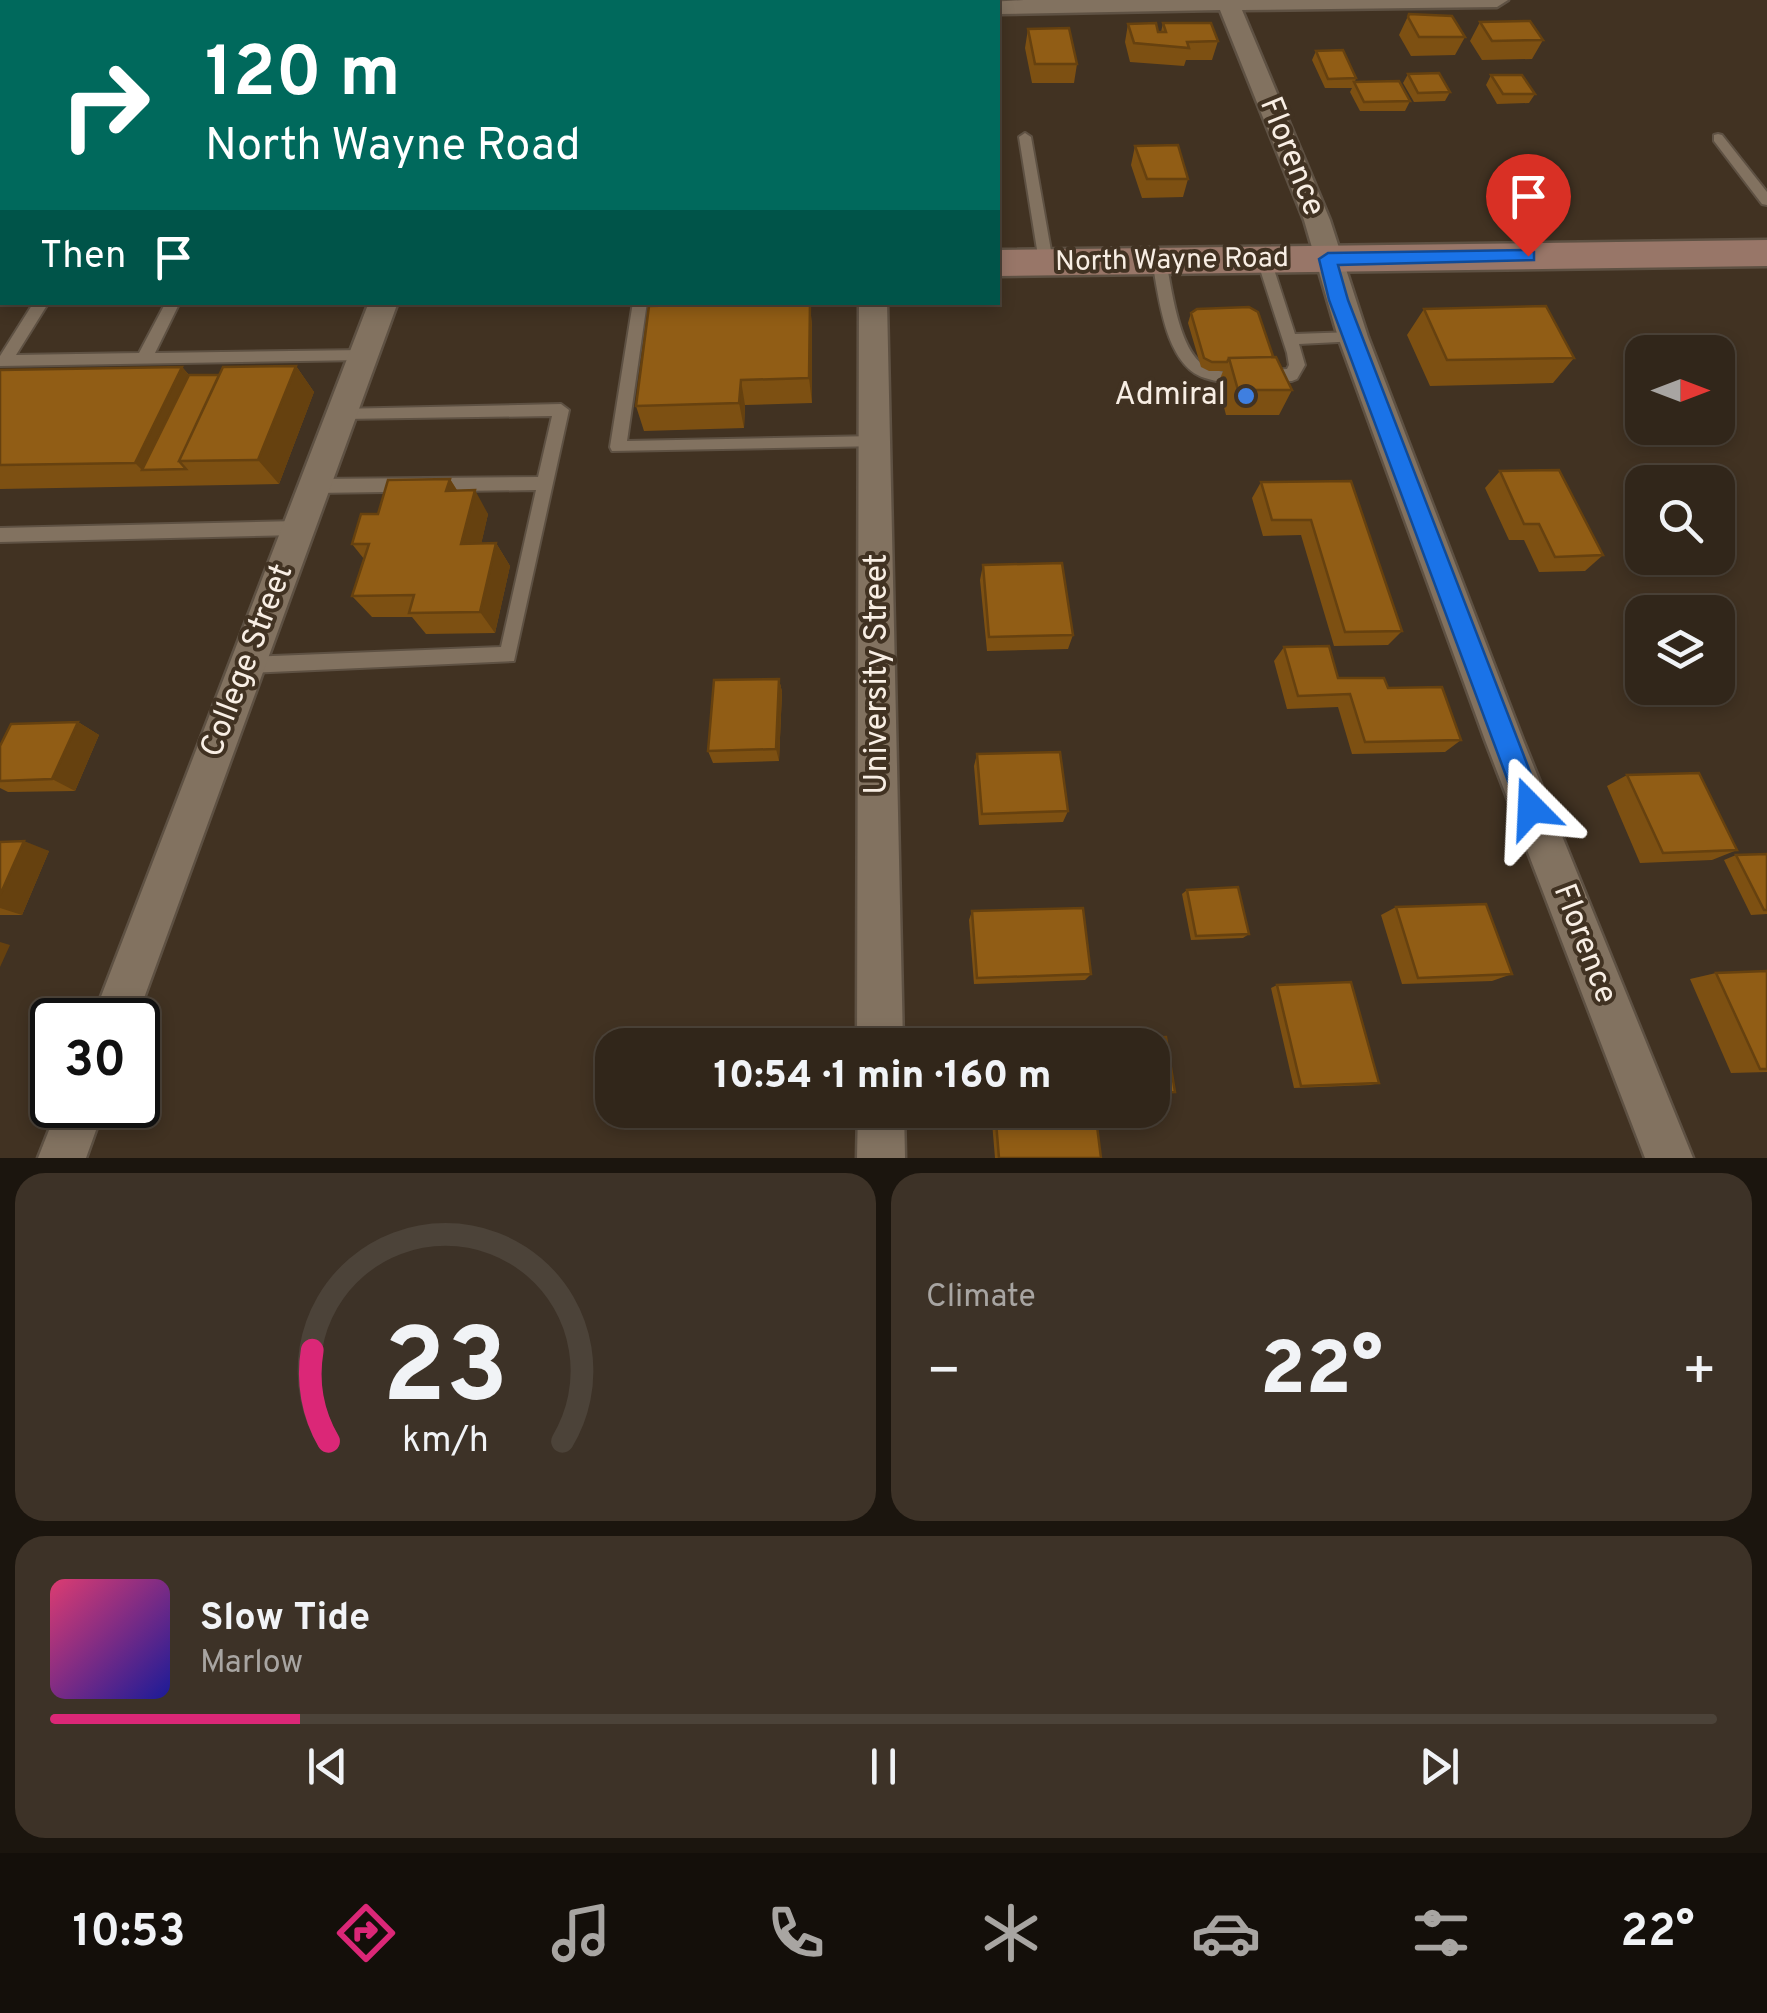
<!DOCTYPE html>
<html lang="en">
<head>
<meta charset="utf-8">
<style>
  body { margin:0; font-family:Overpass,sans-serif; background:#3d3227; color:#f1f3f6; height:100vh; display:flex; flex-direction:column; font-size:38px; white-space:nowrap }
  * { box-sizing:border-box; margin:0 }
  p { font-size:32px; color:#a8a5a2 }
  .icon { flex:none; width:55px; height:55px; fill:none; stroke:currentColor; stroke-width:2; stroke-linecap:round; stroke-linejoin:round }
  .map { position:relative; height:1158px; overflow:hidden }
  .side { display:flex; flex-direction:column; gap:15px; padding:15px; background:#1b150e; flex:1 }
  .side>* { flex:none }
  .banner { position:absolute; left:0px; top:0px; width:1000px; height:305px; box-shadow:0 5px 15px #0003,0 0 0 2px #4c4339; background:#00695c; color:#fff; overflow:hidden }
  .needle { width:65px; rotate:90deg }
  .buttons { position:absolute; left:1625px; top:335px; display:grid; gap:20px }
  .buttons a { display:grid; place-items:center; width:110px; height:110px; border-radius:20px; background:#31261a; box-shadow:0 5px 15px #0003,0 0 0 2px #4c4339; font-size:50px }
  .speed { position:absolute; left:30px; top:998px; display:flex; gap:20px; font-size:50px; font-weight:700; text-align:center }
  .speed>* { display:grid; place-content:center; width:130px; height:130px; border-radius:50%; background:#31261a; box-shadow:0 5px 15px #0003,0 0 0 2px #4c4339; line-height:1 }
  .speed .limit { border:5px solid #111; border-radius:15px; background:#fff; color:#111 }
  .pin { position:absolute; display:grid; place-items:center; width:85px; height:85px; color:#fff; margin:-102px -42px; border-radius:50% 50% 50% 0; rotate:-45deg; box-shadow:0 0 10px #0007 }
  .pin .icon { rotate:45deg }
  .me { position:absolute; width:110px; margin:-55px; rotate:339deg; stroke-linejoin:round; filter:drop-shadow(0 0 8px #0008) }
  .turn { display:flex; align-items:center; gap:35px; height:210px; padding:0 40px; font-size:45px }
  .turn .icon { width:130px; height:130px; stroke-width:2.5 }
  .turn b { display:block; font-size:70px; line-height:85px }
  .then { display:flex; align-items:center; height:95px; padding:0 40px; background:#0003; gap:20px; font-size:38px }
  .big { font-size:75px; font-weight:800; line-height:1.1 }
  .side .widget { flex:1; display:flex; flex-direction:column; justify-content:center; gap:15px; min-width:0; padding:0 35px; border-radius:30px; background:#3d3227 }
  .side .dial { align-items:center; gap:0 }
  .dial svg { height:260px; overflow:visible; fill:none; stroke:#4c4339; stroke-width:7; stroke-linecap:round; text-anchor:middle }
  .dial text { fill:#f1f3f6; stroke:none }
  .song { display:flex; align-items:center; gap:30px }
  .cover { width:120px; height:120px; border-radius:15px; background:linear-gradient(135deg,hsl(340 70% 55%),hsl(240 70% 35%)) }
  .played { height:10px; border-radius:5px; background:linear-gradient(90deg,#db2777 15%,#4c4339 15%) }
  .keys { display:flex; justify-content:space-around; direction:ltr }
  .heat { display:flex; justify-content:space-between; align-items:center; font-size:55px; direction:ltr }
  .side .tiles { flex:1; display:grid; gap:15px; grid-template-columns:1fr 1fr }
  .widget:last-child { grid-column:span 2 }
  .trip { position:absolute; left:595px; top:1028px; width:575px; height:100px; border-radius:30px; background:#31261a; box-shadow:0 5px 15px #0003,0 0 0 2px #4c4339; font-weight:800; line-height:100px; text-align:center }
  .tab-bar { display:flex; height:160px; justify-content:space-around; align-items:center; background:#140f0a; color:#a8a5a2 }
  .tab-bar .icon { width:70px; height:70px }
  .tab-bar .on { color:#db2777 }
  .tab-bar b { font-size:45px; color:#f1f3f6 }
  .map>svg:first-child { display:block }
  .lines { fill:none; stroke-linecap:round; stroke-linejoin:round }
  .service-casing { stroke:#5e5143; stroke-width:4 }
  .minor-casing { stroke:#5e5143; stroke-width:5 }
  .secondary-casing { stroke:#5e5143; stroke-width:5 }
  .service { fill:#827260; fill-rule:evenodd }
  .minor { fill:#827260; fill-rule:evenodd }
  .secondary { fill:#987668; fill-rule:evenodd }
  .wall { fill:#7d5012 }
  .shaded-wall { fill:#66410f }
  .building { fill:#915d15; stroke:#66410f; stroke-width:2.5 }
  .route { fill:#1a73e8; stroke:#114b97; stroke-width:2.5 }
  .shop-dot { fill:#3f7fe0; stroke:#413222; stroke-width:4 }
  .labels { text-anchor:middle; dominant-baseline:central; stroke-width:8; stroke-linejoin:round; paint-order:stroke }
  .far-street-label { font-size:28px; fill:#f8eee4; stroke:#413222 }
  .street-label { font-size:32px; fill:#f8eee4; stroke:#413222 }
  .poi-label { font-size:32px; fill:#f8eee4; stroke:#413222; text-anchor:end }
</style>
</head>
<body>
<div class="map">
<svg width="1767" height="1158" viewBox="0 0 1767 1158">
  <rect width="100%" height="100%" fill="#413222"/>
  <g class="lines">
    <defs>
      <path id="service" d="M1025,133L1031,137L1053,262L1046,267L1039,262L1019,137Z
        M1718,134L1722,135L1767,192V205L1762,204L1714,141V135Z
        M0,175H2V183H0Z
        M1264,255L1271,260L1295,334L1353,332L1358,333V341L1299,344L1305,365L1297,379L1292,381C1264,381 1232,387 1205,378C1165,366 1159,296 1152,261L1154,258H1164L1166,261C1172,289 1179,356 1209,368C1231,377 1263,370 1287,369L1289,365L1287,353L1257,260Z
        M34,302H49L16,355L139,353L166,302H180L155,353L364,350L371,355L364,360L0,366V356Z
        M633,302H647L627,441L876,436L882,438L884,442L882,446L612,451L610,447Z
        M561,404L569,410L514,661L247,673L240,671L238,665L240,659L247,657L501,647L536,490L314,493L306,486L314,479L538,477L552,416L343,419L337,417L335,413L337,409Z
        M298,521L304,523L306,528L304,533L298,535L0,542V528Z"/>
      <path id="minor" d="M1024,0H1508L1497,7L1242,10L1330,220L1368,337L1523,740L1693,1158H1645L1485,740L1338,337L1304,220L1220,10L998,14V2H990Z
        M0,16H2V30H0Z
        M369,302H398L136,1020H92Z
        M859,302H887L903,1045H857Z
        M59,1105H105L86,1158H38Z
        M858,1110H904L905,1158H857Z"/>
      <path id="secondary" d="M1767,240V266L998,276V250Z
        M2,263V291L0,292V264Z"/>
    </defs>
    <!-- service casing -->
    <use href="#service" class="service-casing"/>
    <!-- minor casing -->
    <use href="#minor" class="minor-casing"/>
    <!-- secondary casing -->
    <use href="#secondary" class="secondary-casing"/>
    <!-- service -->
    <use href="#service" class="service"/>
    <!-- minor -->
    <use href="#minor" class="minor"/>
    <!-- secondary -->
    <use href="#secondary" class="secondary"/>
  </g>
  <!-- wall -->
  <path class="wall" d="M1409,14L1465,37L1455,55L1411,56L1399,35Z
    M1480,22L1543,40L1532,59L1482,60L1470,41Z
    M1163,23L1218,41L1212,60H1186L1184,66L1130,62L1125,42L1128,24L1158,32H1161Z
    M1028,29L1077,64L1074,83H1032L1025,48Z
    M1316,51L1356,78L1355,82L1410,101L1405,111H1360L1350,92L1352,88H1325L1312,60Z
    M0,65H2V157H0Z
    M1408,74L1450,92L1445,101L1414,102L1403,83Z
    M1491,75L1535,94L1529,103L1497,104L1486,85Z
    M1135,146L1188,179L1183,197L1142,198L1131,165Z
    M810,302L812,328V403L745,405L744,428L644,431L636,406Z
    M1424,309L1574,358L1553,383L1430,386L1407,335Z
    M1191,313L1272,357L1292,390L1279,415H1226L1218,384L1223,371H1209L1201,367L1188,323Z
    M296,366L314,392L279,484L0,489V370L182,367L189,375H219Z
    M1500,471L1603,555L1585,571L1539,572L1524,540H1509L1485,488Z
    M450,479L457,490L488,514L481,544L496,543L510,566L495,633L426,634L412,617H372L352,596L364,559L352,544L378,514Z
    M1351,481L1402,631L1388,645L1334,646L1301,535L1263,536L1252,498L1261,482Z
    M983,565L1073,635L1068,649L987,651L980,580Z
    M1284,647L1338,678L1388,688L1461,740L1445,752L1352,754L1338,707L1287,709L1274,661Z
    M779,679L782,692L779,761L713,763L708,751Z
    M78,722L99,735L75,791L8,792L0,788V746Z
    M977,754L1068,811L1063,822L979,825L974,766Z
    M1627,775L1737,850L1712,860L1640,863L1607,786Z
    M0,842L49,851L22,915H0Z
    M1767,854V914L1751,915L1724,860L1736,855Z
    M1187,890L1249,934L1243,938L1191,940L1182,894Z
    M1396,907L1512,974L1492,981L1402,984L1381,915Z
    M972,911L1091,974L1085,980L974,984L969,920Z
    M1767,971V1072L1731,1073L1690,979L1716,973Z
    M1277,985L1379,1083L1370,1085L1294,1088L1271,988Z
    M991,1110H1095L1101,1158H995Z"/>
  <!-- shaded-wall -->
  <path class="shaded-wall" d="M810,302L812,328V403L809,378Z
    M296,366L314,392L279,484L258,460Z
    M182,367L204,393L142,470L135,463Z
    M741,380L745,405L744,428L739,403Z
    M450,479L464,502L446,491Z
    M475,490L488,514L476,567L461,544Z
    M496,543L510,566L495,633L480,612Z
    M779,679L782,692L779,761L776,749Z
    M78,722L99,735L75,791L52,779Z
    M24,841L49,851L22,915L0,908V895Z
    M0,942L10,945L0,967Z"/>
  <!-- building -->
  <path class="building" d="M1409,14L1452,16L1465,37H1419L1408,17Z
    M1530,21L1543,40L1492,41L1480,22Z
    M1156,23L1158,32H1166L1163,23H1211L1218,41L1187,42L1189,48L1134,43L1128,24Z
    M1069,28L1077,64H1035L1028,29Z
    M1343,50L1356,78L1328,79L1316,51Z
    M1439,73L1450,92L1418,93L1408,74Z
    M1491,75H1522L1535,94H1503Z
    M1399,81L1410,101L1364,102L1354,82Z
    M0,87H2V129H0Z
    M1178,145L1188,179H1147L1135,146Z
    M810,302L809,378L741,380L739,403L636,406L649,306Z
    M1546,306L1574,358L1447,360L1424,309Z
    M1249,307L1258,312L1273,356L1271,357L1229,358L1227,362H1212L1204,358L1191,313L1197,309Z
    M1276,357L1292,390H1238L1229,358Z
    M296,366L258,460L179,461L223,367Z
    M182,367L135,463L0,465V370Z
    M189,375H219L179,461L186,469L142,470Z
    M1559,470L1603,555L1555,557L1539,524H1524L1500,471Z
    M450,479L446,491L475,490L461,544L496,543L480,612L409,613L414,595L352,596L369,544H352L361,514H378L388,480Z
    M1351,481L1402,631L1345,632L1311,520H1272L1261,482Z
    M1062,563L1073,635L989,637L983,565Z
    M1329,646L1338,678H1384L1388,688L1442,687L1461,740L1365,742L1350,694L1298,696L1284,647Z
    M779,679L776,749L708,751L714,680Z
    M78,722L52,779L0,781V746L11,724Z
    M1060,752L1068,811L982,814L977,754Z
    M1699,773L1737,850L1663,853L1627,775Z
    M24,841L0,895V842Z
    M1767,854V910H1764L1736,855Z
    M1238,887L1249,934L1196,936L1187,890Z
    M1486,904L1512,974L1418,978L1396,907Z
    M1083,908L1091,974L977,978L972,911Z
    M1767,971V1069H1760L1716,973Z
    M1351,982L1379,1083L1301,1086L1277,985Z
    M1166,1037L1175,1092L1152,1093V1045H1111L1110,1039Z
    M995,1110H1095L1101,1158H999Z"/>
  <!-- route -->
  <path class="route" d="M1528,250L1534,252V260L1338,265L1348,300L1544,808L1540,817L1531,821L1522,817L1518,808L1329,300L1319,259L1328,253Z"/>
  <!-- markers -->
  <circle class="shop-dot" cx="1246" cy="396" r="10"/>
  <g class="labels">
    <!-- far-street labels -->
    <g class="far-street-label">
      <text transform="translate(1172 261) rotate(-1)">North Wayne Road</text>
    </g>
    <!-- street labels -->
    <g class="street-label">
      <text transform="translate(1291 157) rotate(68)">Florence</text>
      <text transform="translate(248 661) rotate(-69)">College Street</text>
      <text transform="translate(878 674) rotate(-90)">University Street</text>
      <text transform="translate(1584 944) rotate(69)">Florence</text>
    </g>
    <!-- poi labels -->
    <g class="poi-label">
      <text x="1226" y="396">Admiral</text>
    </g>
  </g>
</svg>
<div class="buttons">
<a><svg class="needle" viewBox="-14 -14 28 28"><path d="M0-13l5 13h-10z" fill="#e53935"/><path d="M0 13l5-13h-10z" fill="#a8a5a2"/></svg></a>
<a><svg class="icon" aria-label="search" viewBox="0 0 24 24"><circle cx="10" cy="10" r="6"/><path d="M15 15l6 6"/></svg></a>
<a><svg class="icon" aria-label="layers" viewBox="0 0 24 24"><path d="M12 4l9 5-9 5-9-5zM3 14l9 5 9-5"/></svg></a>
</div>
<div class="speed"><div class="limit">30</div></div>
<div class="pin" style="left:1528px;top:256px;background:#d93025"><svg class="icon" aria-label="arrive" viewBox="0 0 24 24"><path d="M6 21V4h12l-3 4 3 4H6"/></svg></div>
<svg class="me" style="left:1531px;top:808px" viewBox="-20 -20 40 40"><path d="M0-17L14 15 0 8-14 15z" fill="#1a73e8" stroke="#fff" stroke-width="4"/></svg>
<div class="trip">10:54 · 1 min · 160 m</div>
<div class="banner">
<div class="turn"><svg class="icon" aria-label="right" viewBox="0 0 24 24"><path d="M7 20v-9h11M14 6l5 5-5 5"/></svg><div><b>120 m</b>North Wayne Road</div></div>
<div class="then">Then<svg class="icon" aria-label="arrive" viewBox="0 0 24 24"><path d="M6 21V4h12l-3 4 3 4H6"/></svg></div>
</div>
</div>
<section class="side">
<div class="tiles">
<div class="widget dial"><svg viewBox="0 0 100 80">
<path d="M14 69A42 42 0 1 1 86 69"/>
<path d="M14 69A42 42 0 0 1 9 41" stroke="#db2777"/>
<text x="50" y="56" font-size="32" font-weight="700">23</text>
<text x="50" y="72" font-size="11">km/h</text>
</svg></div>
<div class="widget"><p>Climate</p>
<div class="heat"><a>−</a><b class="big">22°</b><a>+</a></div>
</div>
<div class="widget">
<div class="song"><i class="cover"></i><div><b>Slow Tide</b><p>Marlow</p></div></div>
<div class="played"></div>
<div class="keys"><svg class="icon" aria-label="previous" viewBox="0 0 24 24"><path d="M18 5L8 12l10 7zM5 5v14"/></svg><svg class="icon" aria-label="pause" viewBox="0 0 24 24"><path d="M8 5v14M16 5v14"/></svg><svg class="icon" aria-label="next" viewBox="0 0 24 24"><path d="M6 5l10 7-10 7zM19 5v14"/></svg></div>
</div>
</div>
</section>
<nav class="tab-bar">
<b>10:53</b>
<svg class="icon on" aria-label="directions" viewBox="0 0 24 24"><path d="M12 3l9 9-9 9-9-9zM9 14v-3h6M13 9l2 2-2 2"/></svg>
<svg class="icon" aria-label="music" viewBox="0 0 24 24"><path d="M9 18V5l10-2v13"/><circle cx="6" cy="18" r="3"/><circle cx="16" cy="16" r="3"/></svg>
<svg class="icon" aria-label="phone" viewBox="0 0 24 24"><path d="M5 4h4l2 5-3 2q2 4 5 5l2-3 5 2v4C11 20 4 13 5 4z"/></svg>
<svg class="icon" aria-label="climate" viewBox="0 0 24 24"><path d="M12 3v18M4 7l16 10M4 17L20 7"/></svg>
<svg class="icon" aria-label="car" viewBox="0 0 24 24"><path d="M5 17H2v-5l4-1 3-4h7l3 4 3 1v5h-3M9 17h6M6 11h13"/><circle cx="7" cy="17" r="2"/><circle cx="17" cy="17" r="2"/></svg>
<svg class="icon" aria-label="filters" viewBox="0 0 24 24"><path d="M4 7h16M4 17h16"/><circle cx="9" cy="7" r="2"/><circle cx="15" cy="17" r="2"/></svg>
<b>22°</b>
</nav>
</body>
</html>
